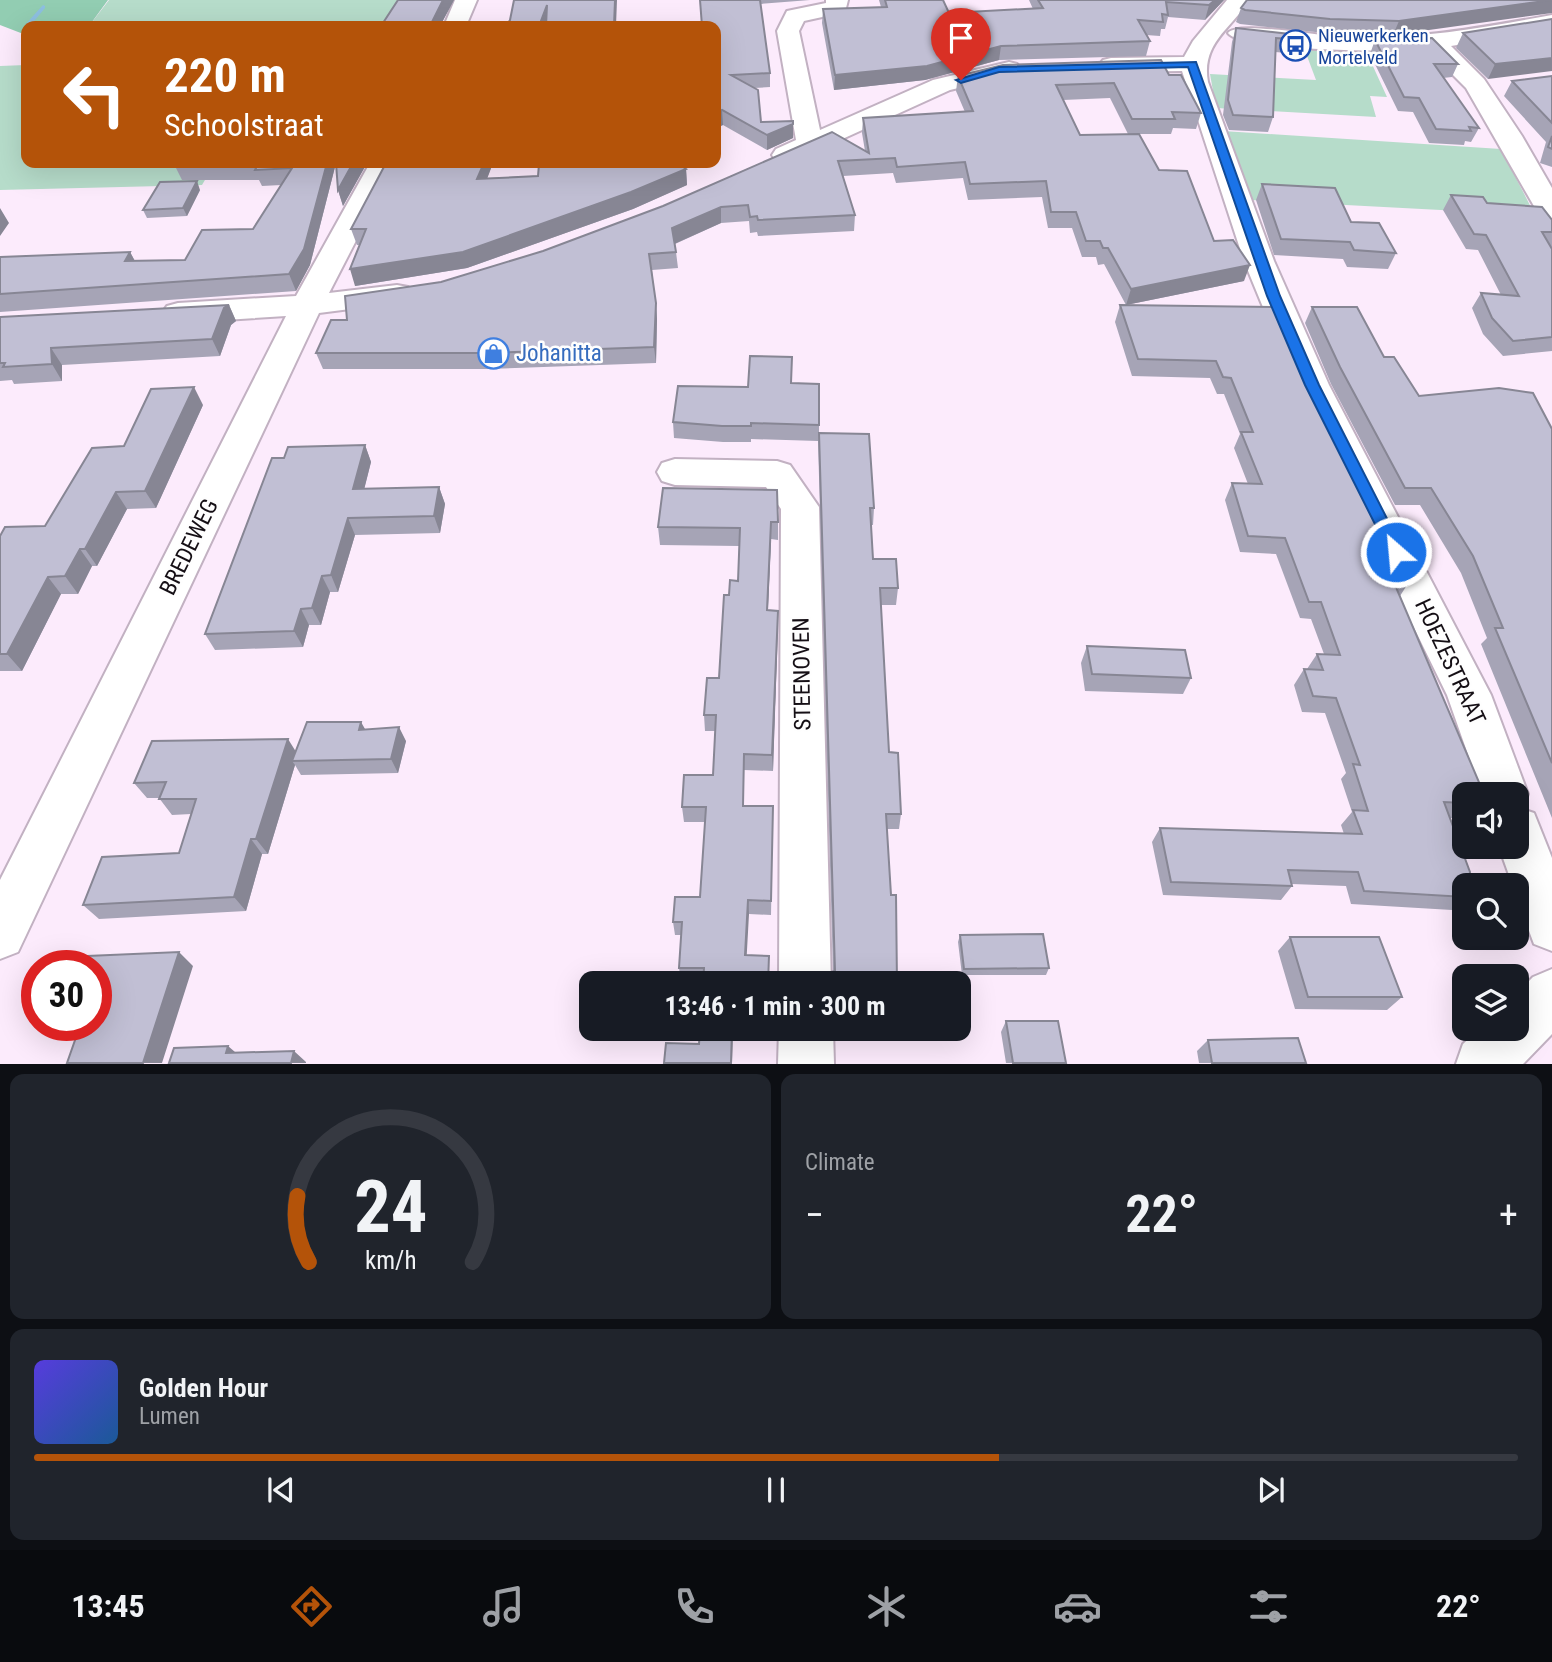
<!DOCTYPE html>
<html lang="en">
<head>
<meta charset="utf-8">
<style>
  body { margin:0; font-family:"Roboto Condensed",sans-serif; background:#20242c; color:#f1f3f6; height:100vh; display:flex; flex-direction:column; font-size:26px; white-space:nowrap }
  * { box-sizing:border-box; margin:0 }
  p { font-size:23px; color:#9ea1a6 }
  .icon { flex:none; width:38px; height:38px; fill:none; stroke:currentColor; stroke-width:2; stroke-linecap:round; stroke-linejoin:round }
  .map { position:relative; height:1064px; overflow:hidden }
  .sheet { display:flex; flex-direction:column; gap:10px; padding:10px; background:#0d0f14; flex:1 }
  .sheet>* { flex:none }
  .top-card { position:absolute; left:21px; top:21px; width:700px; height:147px; border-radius:14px; box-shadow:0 7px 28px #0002; background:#b45309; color:#fff; overflow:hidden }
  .fabs { position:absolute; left:1452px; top:782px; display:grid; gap:14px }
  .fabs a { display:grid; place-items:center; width:77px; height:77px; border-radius:14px; background:#171b24; box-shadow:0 7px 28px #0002; font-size:35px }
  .speed { position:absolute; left:21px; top:950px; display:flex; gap:14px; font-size:35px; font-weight:700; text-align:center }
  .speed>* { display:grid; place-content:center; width:91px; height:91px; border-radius:50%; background:#171b24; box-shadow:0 7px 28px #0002; line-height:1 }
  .speed .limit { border:10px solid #d22; background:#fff; color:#111 }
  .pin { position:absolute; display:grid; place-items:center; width:60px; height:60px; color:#fff; margin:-72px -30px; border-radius:50% 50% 50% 0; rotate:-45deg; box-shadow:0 0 7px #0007 }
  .pin .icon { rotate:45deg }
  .me { position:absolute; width:77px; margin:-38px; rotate:333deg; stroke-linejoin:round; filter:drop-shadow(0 0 5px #0008) }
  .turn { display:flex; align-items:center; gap:24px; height:147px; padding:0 28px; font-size:32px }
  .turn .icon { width:91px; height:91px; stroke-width:2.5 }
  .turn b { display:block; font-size:49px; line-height:60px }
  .big { font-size:52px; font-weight:700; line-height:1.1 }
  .sheet .tile { flex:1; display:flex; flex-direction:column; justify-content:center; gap:10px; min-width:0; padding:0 24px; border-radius:14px; background:#20242c }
  .sheet .dial { align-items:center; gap:0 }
  .dial svg { height:182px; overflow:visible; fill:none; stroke:#363941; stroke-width:7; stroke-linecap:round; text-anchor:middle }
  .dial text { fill:#f1f3f6; stroke:none }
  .song { display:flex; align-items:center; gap:21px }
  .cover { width:84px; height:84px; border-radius:10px; background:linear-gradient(135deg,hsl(250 70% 55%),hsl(210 70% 35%)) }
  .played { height:7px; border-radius:4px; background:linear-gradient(90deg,#b45309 65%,#363941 65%) }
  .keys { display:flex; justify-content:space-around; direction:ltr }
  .heat { display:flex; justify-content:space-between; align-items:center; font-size:38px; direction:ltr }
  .sheet .tiles { flex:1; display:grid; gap:10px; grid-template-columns:1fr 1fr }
  .tile:last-child { grid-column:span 2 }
  .trip { position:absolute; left:579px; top:971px; width:392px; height:70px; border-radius:14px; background:#171b24; box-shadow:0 7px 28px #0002; font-weight:700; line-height:70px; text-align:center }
  .menu { display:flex; height:112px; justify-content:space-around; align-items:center; background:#090b0e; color:#9ea1a6 }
  .menu .icon { width:49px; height:49px }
  .menu .active { color:#b45309 }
  .menu b { font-size:32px; color:#f1f3f6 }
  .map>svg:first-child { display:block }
  .green { fill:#b6dcca }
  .forest { fill:#92cdb2 }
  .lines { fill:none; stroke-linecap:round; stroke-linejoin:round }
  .stream { fill:#8dbfe1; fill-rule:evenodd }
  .minor-casing { stroke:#c2b1c2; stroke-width:4 }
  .minor { fill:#fff; fill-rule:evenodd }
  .wall { fill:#a6a4b6; fill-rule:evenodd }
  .shaded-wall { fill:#878694 }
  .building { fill:#c1bfd4; stroke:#878694; stroke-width:2 }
  .route { fill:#1a73e8; stroke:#114b97; stroke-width:2 }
  .labels { text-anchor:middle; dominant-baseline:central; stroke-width:5; stroke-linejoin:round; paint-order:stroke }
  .far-transit-label { font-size:19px; fill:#164399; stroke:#fefefe; text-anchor:start }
  .shop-label { font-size:23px; fill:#366cbe; stroke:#fefefe; text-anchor:start }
  .street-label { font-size:23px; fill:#150f15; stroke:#fefefe }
</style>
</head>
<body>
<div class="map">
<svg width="1552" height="1064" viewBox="0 0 1552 1064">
  <rect width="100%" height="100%" fill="#fcebfc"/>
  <!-- green -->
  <path class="green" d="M109,0H403L392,26H89Z
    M1304,48L1366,51L1387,97L1370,96L1376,117L1216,108L1210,74L1316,80Z
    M26,65V163H215L202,185L0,190V66Z
    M1223,131L1501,149L1535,215L1251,200Z"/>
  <!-- forest -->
  <path class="forest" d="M0,0H108L89,26H26V35L0,25Z"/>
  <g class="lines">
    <!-- stream -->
    <path class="stream" d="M43,5L45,6V8L30,26L25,27V25Z"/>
    <defs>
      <path id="minor" d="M455,0H477L466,26H444Z
        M826,0H848L845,12L804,21L799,31L820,130L933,80L1009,62L1017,64L1021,69L1017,74L950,90L794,161H776L772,155L776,149L796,140L777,31L787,11L826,3Z
        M1227,0H1250C1230,29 1201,44 1208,82L1274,261L1329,385L1491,695L1528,794L1522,809L1534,813L1552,858V951L1534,944L1517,899V886H1513L1499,847H1517V794H1482L1447,695L1295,385L1244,261L1182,71L1111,72L1103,70L1099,65L1103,60L1111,58L1184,57L1193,41Z
        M1552,15V29L1451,46L1484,79L1522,136L1552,188V222L1542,219L1538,213L1466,88L1427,49C1399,52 1241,52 1228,33C1236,21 1314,35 1332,36C1407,42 1479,28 1552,15Z
        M370,163H396L329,293L397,285L408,287L412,294L408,301L397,303L319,313L18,952L0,959V880L286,316L178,323L167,320L162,313L167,306L178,303L296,296Z
        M675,459L777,461L790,465L819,507L831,984H779L781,509L766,487L675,485L662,481L657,472L662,463Z
        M1552,969V1034L1523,1064H1456L1463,1044L1479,1029H1517V993L1533,977Z
        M779,1029H833L834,1064H778Z"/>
    </defs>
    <!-- minor casing -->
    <use href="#minor" class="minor-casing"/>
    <!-- minor -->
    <use href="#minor" class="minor"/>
  </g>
  <!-- wall -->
  <path class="wall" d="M454,0L440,26H381Z
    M700,0H810L760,4L770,73V87L754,88L761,122L793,124V138L767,150L723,125L716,128V26Z
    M879,0H943L949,13L1033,9L1029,0H1224L1205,20L1168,17L1165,29H1161L1160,36L1146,35L1150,41L1146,56L999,60L925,80L834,90L822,23L823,9L881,7Z
    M1552,0L1393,35L1325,33L1240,24L1236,22L1241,8Z
    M1552,19L1488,79L1456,48L1463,33Z
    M1236,28L1292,39L1287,53L1275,52L1273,117L1268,132L1229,130L1223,115L1232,42Z
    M1375,40L1458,64L1452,77L1443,78L1479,128L1471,142L1465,141L1464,145L1429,143L1413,112L1398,111L1370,54Z
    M1169,75L1201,113L1196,129L1173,128L1171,134H1139L1159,170L1244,281L1126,305L1104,264L1098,265L1096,257H1082L1072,228H1048L1042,197L968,200L963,178L896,183L893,173L843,176L855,215L854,231L758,236L757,232L750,233L749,221L721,223L675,244L678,268L652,270L657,319L656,363L489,369H323L316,353L347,320L441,282L543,251L865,151L862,133L863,118L965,112L956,91L958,76ZM1110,98L1128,134L1080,135L1063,100Z
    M1552,76V167L1540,163L1546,142L1504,96L1512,81Z
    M336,163L310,265L296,291L0,312V257L130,252L135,261L185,260L253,229L281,185L262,186L259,180H182L174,164L367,163L343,206L338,190Z
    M386,163H493L487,178L686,169L687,185L633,209L467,268L355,286L359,245H357L351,229Z
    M1262,184L1351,222L1396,253L1388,269L1347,267L1343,259L1274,255L1256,200Z
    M200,190L187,216L147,218L143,210Z
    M1451,195L1487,203L1552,220V247L1551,248L1552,249V351L1503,356L1483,334L1472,308L1481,293L1501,295L1478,250L1466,249L1443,210Z
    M229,305L236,321L231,325L220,356L62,365V381L14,384L12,380L0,381V317Z
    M1120,305L1300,369L1407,585L1400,596L1465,794V818H1449L1465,886V899L1452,910L1351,904L1346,886L1292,884V886L1281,900L1163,895L1152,842L1160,828L1344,834L1341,825L1352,812L1341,779L1346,773L1325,713L1302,712L1294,685L1304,669H1307L1317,654H1324L1311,619L1300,618L1276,554L1240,552L1225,500L1232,483L1248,484L1234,448L1240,434L1224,394H1217L1210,378L1132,376L1115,322Z
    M1312,307L1384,357L1419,396L1552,429V818L1481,644L1487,638L1461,573L1420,505H1395L1331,384L1305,323Z
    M791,383L819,384V433L874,508L873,525H871L873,559L898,588L896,605H881L889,752L901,814L899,829H887L897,984H822L823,974L833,971L818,441L751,439V442H723L674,438L673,422L748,387Z
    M203,405L156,508L127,509L97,566H92L78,594H61L22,671H0V536L45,526Z
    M365,445L371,462L364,489L439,487L445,504L440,533L355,535L338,592H330L321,625H309L303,647L215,650L205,634L284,458Z
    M778,522V540L771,539L768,610L778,611L773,771L744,770V806H773L771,915L749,914L703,981H681L679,968L681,935H675L673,922L700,897L705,822H684L682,807L713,775L715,731H705L704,715L719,678L729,595L738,581L739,546L660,545L658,527Z
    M1087,646L1191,678L1183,694L1085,691L1081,663Z
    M365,729L406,741L398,773L301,775L295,765L268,854H262L246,911L99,919L83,905L179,853L191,814L172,815L159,798H147L134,783L296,752Z
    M960,935L1049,968L1046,975H962L958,942Z
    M1290,937L1402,997L1387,1010L1295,1009L1278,951Z
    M1006,1021L1066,1063H1006L1001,1032Z
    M1208,1040L1306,1063H1199L1197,1051Z"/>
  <!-- shaded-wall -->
  <path class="shaded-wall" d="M443,0H454L440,26H431V24Z
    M615,0H617L616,26H614Z
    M1215,0H1224L1205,20L1209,5Z
    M1552,0V13L1393,35L1399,21Z
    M547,5V26H539Z
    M1001,46L999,60L925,80L834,90L835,75Z
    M1552,58V71L1488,79L1495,64Z
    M722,110L723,125L716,128V113Z
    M793,124V138L767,150V135Z
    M327,163H336L310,265L296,291L289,274Z
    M353,163H367L343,206L338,190Z
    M484,163H493L481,195L477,179Z
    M686,169L687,185L633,209L467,268L355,286L350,269Z
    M197,181L200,190L187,216L183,208Z
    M721,207V223L674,244L672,228Z
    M0,208L9,223L0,236Z
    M130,252L139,269L125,261Z
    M1250,265L1244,281L1126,305L1131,289Z
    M656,303L657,319L656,363L654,347Z
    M229,305L236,321L231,325L220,356L212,339L224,308Z
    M51,348L62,365V381L52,364Z
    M194,387L203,405L156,508L145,491Z
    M365,445L371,462L360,506L353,489Z
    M439,487L445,504L440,533L434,516Z
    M116,492L127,509L97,566L85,549Z
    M348,518L355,535L338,592L331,575Z
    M771,522V539L767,627V610Z
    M80,549L92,566L78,594L65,576Z
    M322,576L330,592L321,625L312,608Z
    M48,577L61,594L22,671L7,654Z
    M301,609L309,625L303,647L294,631Z
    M778,611V627L773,771L772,755Z
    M361,722L369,736L359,730Z
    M399,727L406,741L398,773L391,759Z
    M288,739L298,755L292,761L295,765L268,854L256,839Z
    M251,839L262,854L246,911L234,897Z
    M748,900L749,914L746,968L745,955Z
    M179,952L193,966L162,1063H143Z
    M732,1029H733L732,1063H731Z
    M228,1046L242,1058L226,1053Z
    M294,1051L306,1062V1063H291Z"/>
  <!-- building -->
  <path class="building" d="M398,0H443L431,24H415L413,26H381Z
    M514,0H615L614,26H546L547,5L539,26H506L510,20Z
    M700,0H760L770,73L731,75L758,90L761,122L793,121V124L767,135L722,110L716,113V26H702Z
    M885,0H943L949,13L1043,8L1038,0H1215L1209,5L1166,2L1168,15L1162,14L1163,22L1138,20L1150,41L1001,46L927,66L835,75L823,9L887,7Z
    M1247,0H1552L1399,21L1330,19L1245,10L1241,8Z
    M1552,19V58L1495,64L1463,33Z
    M1236,28L1290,34L1292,39L1276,38L1273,117L1233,115L1228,100Z
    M1432,38L1458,64H1434L1479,128L1469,127L1471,131L1436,129L1419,98L1404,97L1375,40Z
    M1161,60L1169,75H1181L1201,113L1172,112L1175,119H1132L1114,83L1056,85L1080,135L1139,134L1159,170L1187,171L1214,241L1233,240L1250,265L1131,289L1108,248H1103L1100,241H1086L1076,212H1051L1046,181L970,184L965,162L897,167L895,158L838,161L855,215L758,220L757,216L750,217L748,205L721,207L672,228L676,252L649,254L656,303L654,347L485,353H316L331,320H347L345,296L441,282L543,251L663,206L832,132L869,153L863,118L973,111L958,76L1003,65Z
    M1552,76V123L1512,81Z
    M1552,136V149L1548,147Z
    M178,163H327L304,249L289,274L0,294V257L130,252L125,261L185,260L202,230L253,229L292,168L255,170L258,164H174Z
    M336,163H353L338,190Z
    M386,163H484L477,179L538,176L539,164L558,163H677L686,169L631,192L463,252L350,269L366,229H351Z
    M197,181L183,208L143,210L160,182Z
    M1262,184L1335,188L1351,222L1379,223L1396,253L1354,250L1350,242L1281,239Z
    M1451,195L1483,197L1487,203L1542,207L1552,220V232H1542L1552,249V337L1513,341L1492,318L1481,293L1519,296L1486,235L1474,234Z
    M229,305L224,308L212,339L51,348L52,364L3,367L5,363H0V317Z
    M1120,305L1274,307L1300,369L1407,585H1395L1484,794H1465V803L1444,802L1470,872L1468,886H1465V897L1364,891L1358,872L1288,870L1292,886L1171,882L1160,828L1362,834L1353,810L1368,811L1353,764L1360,765L1336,698L1313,696L1304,669L1323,670L1317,654L1340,655L1321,602H1309L1285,538L1248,536L1232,483L1262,484L1241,432H1253L1231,378L1223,377L1216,361L1138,359Z
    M1312,307H1357L1384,357H1394L1419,396L1499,388L1533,393L1552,429V763L1495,628H1503L1473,556L1431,488H1405L1340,367Z
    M750,356L792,357L791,383L819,384V425L751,423V426H722L673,422L678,386L748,387Z
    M194,387L145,491L116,492L85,549H80L65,576L48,577L7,654H0V536L5,527L45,526L92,448L124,446L151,389Z
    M819,433L869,434L874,508H870L873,559H896L898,588H880L889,752L898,753L901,814H886L891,895H896L897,984H823V974L835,971Z
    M365,445L353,489L439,487L434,516L348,518L331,575L322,576L312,608L301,609L294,631L205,634L272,458H284L288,447Z
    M663,488L777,490L778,522H771L767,610L778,611L772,755L744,754L743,806H773L771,901L748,900L745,955L769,956L768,984H703L704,968H679L682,922H673L675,897H700L706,807H682L684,775H713L716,715H704L707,678H719L724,595H729L730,580L738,581L740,528L658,527Z
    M1087,646L1185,650L1191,678L1092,674Z
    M307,722H361L359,730L399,727L391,759L292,761Z
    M288,739L256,839H251L234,897L83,905L102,857L179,853L196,799H159L166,782L134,783L152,741Z
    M1043,934L1049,968L964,969L960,935Z
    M1290,937H1379L1402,997H1308Z
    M179,952L143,1063H67L80,1026H96V966H61L64,957Z
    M1006,1021H1058L1066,1063H1013Z
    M700,1029H732L731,1063H664L666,1043L699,1044Z
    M1298,1038L1306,1063H1212L1208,1040Z
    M228,1046L226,1053L294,1051L291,1063H169L174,1048Z"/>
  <!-- route -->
  <path class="route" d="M1196,62L1280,296L1319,385L1404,552L1402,556H1391L1305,385L1267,296L1188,67L999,72L961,83L956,80L999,67Z"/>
  <!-- icons -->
  <defs>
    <symbol id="bus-ring" viewBox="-11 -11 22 22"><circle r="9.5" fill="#fefefe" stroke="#1a4fb4" stroke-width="1.5"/><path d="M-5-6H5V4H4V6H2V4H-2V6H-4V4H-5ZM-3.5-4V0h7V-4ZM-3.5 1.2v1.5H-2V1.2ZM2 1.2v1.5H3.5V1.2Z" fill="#1a4fb4"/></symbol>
    <symbol id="shop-ring" viewBox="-11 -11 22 22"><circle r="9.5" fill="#fefefe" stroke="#3f7fe0" stroke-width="1.5"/><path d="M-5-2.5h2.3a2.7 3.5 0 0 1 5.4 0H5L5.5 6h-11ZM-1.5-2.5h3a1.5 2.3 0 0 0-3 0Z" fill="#3f7fe0"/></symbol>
  </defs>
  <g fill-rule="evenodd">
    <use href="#bus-ring" x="1278" y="28" width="35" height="35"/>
    <use href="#shop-ring" x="476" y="336" width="35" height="35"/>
  </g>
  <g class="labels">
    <!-- far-transit labels -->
    <g class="far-transit-label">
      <text x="1318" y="35">Nieuwerkerken<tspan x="1318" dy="22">Mortelveld</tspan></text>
    </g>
    <!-- shop labels -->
    <g class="shop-label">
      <text x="516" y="353">Johanitta</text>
    </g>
    <!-- street labels -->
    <g class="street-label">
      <text transform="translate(189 547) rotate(-64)">BREDEWEG</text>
      <text transform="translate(1450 662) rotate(65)">HOEZESTRAAT</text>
      <text transform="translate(802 674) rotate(-91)">STEENOVEN</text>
    </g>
  </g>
</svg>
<div class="fabs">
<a><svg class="icon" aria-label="sound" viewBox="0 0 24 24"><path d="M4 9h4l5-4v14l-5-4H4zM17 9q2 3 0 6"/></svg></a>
<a><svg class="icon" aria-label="search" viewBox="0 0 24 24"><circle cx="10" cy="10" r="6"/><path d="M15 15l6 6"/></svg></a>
<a><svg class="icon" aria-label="layers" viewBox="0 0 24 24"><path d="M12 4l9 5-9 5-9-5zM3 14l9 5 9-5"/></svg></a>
</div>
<div class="speed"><div class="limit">30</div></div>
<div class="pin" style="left:961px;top:80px;background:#d93025"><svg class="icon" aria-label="arrive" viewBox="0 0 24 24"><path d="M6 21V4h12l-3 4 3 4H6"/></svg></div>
<svg class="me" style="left:1396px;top:552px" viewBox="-20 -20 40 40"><circle r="17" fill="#1a73e8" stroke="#fff" stroke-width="3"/><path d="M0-11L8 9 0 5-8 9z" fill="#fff"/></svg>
<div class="trip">13:46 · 1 min · 300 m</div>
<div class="top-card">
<div class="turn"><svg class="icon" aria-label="left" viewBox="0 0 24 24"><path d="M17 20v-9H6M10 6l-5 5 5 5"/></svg><div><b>220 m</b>Schoolstraat</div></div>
</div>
</div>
<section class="sheet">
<div class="tiles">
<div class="tile dial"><svg viewBox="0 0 100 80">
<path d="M14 69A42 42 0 1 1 86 69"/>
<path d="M14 69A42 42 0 0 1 9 40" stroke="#b45309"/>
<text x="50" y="56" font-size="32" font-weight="700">24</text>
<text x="50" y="72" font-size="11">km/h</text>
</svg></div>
<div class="tile"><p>Climate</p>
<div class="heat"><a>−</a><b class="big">22°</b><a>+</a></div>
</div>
<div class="tile">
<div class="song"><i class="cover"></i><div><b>Golden Hour</b><p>Lumen</p></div></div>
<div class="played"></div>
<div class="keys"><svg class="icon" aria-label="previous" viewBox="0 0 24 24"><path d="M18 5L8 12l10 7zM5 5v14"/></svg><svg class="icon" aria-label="pause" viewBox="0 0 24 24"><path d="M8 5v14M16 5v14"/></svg><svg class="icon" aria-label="next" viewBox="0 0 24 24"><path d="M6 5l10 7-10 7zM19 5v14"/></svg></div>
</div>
</div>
</section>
<nav class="menu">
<b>13:45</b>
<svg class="icon active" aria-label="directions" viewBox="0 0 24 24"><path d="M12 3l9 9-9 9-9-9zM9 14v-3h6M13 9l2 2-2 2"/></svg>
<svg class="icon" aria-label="music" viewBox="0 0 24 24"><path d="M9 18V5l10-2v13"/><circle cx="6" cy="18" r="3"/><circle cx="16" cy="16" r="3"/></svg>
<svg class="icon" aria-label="phone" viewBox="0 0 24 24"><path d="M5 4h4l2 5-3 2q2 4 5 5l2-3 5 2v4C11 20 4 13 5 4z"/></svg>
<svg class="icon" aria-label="climate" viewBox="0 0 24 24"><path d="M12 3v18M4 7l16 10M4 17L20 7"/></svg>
<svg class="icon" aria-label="car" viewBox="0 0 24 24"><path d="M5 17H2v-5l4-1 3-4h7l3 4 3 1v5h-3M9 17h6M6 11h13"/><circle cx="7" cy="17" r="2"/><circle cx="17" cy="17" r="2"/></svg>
<svg class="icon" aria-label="filters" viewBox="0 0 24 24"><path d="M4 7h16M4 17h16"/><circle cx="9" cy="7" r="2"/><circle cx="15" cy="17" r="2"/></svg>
<b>22°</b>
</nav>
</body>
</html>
